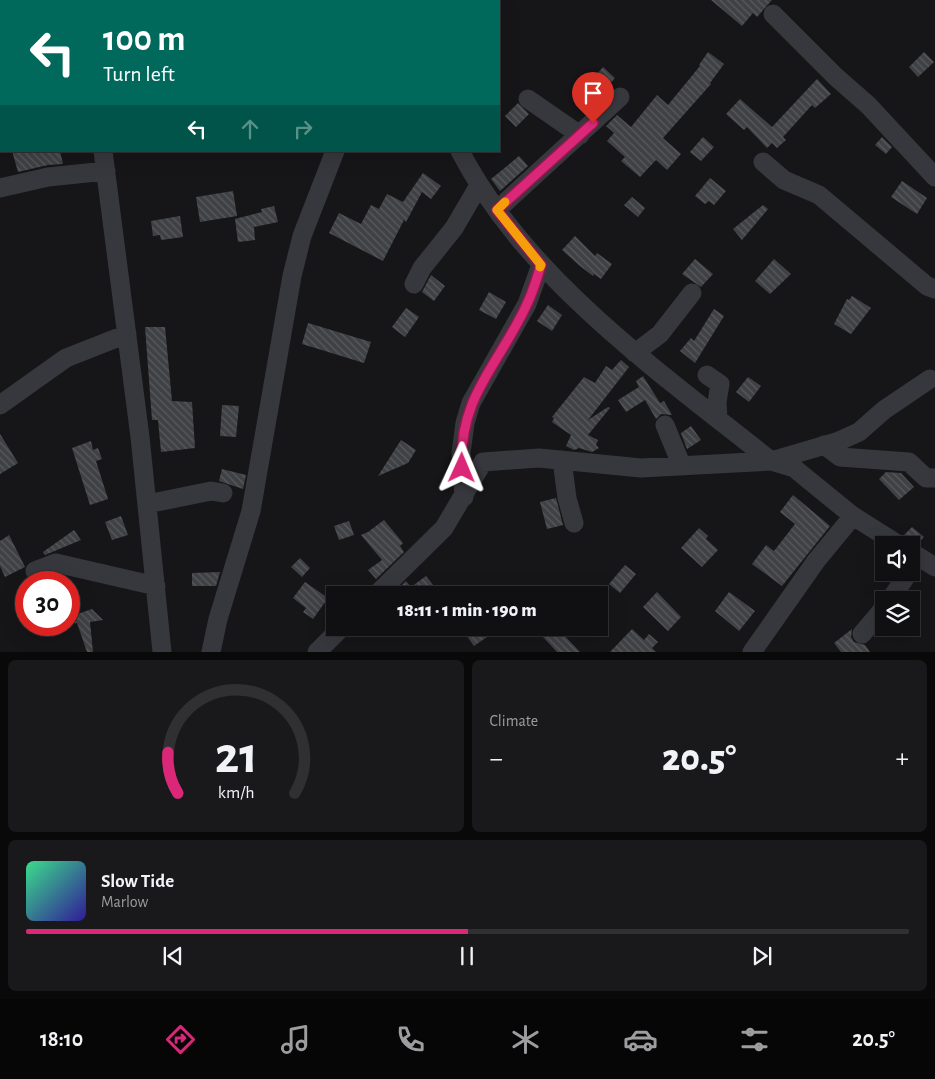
<!DOCTYPE html>
<html lang="en">
<head>
<meta charset="utf-8">
<style>
  body { margin:0; font-family:"Alegreya Sans",sans-serif; background:#19191b; color:#f1f3f6; height:100vh; display:flex; flex-direction:column; font-size:19px; white-space:nowrap }
  * { box-sizing:border-box; margin:0 }
  p { font-size:16px; color:#9c9d9f }
  .icon { flex:none; width:28px; height:28px; fill:none; stroke:currentColor; stroke-width:2; stroke-linecap:round; stroke-linejoin:round }
  .map { position:relative; height:652px; overflow:hidden }
  .sheet { display:flex; flex-direction:column; gap:8px; padding:8px; background:#09090a; flex:1 }
  .sheet>* { flex:none }
  .top-card { position:absolute; left:0px; top:0px; width:500px; height:152px; box-shadow:0 5px 20px #0002,0 0 0 1px #303032; background:#00695c; color:#fff; overflow:hidden }
  .controls { position:absolute; left:875px; top:536px; display:grid; gap:10px }
  .controls a { display:grid; place-items:center; width:45px; height:45px; border-radius:0px; background:#101012; box-shadow:0 5px 20px #0002,0 0 0 1px #303032; font-size:25px }
  .speed { position:absolute; left:15px; top:571px; display:flex; gap:10px; font-size:25px; font-weight:700; text-align:center }
  .speed>* { display:grid; place-content:center; width:65px; height:65px; border-radius:50%; background:#101012; box-shadow:0 5px 20px #0002,0 0 0 1px #303032; line-height:1 }
  .speed .limit { border:8px solid #d22; background:#fff; color:#111 }
  .pin { position:absolute; display:grid; place-items:center; width:42px; height:42px; color:#fff; margin:-51px -21px; border-radius:50% 50% 50% 0; rotate:-45deg; box-shadow:0 0 5px #0007 }
  .pin .icon { rotate:45deg }
  .me { position:absolute; width:55px; margin:-28px; rotate:1deg; stroke-linejoin:round; filter:drop-shadow(0 0 4px #0008) }
  .turn { display:flex; align-items:center; gap:18px; height:105px; padding:0 20px; font-size:22px }
  .turn .icon { width:65px; height:65px; stroke-width:2.5 }
  .turn b { display:block; font-size:35px; line-height:42px }
  .lanes { display:flex; align-items:center; height:48px; padding:0 20px; background:#0003; justify-content:center; gap:25px; direction:ltr }
  .lanes .off { opacity:.35 }
  .big { font-size:38px; font-weight:800; line-height:1.1 }
  .sheet .tile { flex:1; display:flex; flex-direction:column; justify-content:center; gap:8px; min-width:0; padding:0 18px; border-radius:8px; background:#19191b }
  .sheet .dial { align-items:center; gap:0 }
  .dial svg { height:130px; overflow:visible; fill:none; stroke:#303032; stroke-width:7; stroke-linecap:round; text-anchor:middle }
  .dial text { fill:#f1f3f6; stroke:none }
  .song { display:flex; align-items:center; gap:15px }
  .cover { width:60px; height:60px; border-radius:8px; background:linear-gradient(135deg,hsl(150 70% 55%),hsl(250 70% 35%)) }
  .played { height:5px; border-radius:2px; background:linear-gradient(90deg,#db2777 50%,#303032 50%) }
  .keys { display:flex; justify-content:space-around; direction:ltr }
  .heat { display:flex; justify-content:space-between; align-items:center; font-size:28px; direction:ltr }
  .sheet .tiles { flex:1; display:grid; gap:8px; grid-template-columns:1fr 1fr }
  .tile:last-child { grid-column:span 2 }
  .trip { position:absolute; left:326px; top:586px; width:282px; height:50px; border-radius:0px; background:#101012; box-shadow:0 5px 20px #0002,0 0 0 1px #303032; font-weight:800; line-height:50px; text-align:center }
  .dock { display:flex; height:80px; justify-content:space-around; align-items:center; background:#060607; color:#9c9d9f }
  .dock .icon { width:35px; height:35px }
  .dock .current { color:#db2777 }
  .dock b { font-size:22px; color:#f1f3f6 }
  .map>svg:first-child { display:block }
  .building { fill:url(#building-back-hatch) }
  .lines { fill:none; stroke-linecap:round; stroke-linejoin:round }
  .minor { stroke:#37383d; stroke-width:19 }
  .route-casing { stroke:#8e194d; stroke-width:12 }
  .route { stroke:#db2777; stroke-width:9 }
  .slow { stroke:#f59e0b; stroke-width:9 }
</style>
</head>
<body>
<div class="map">
<svg width="935" height="652" viewBox="0 0 935 652">
  <defs>
    <pattern id="building-back-hatch" width="6" height="6" patternUnits="userSpaceOnUse" patternTransform="scale(1.25)"><rect width="6" height="6" fill="#404145"/><path d="M-1 5l2 2M0 0l6 6M5-1l2 2" fill="none" stroke="#595a5e"/></pattern>
  </defs>
  <rect width="100%" height="100%" fill="#161618"/>
  <!-- building -->
  <path class="building" d="M711,0H772L757,17L753,13L742,26Z
    M708,52L724,64L710,83L711,84L663,138L681,154L667,170L656,160L640,177L621,161L625,157L607,141L614,133L606,126L617,115L631,127L657,95L668,105L700,66L699,65Z
    M924,52L934,62L918,77L909,67Z
    M603,67L615,78L603,92L591,81Z
    M817,79L831,94L815,108L812,105L783,137L786,140L777,148L772,143L767,148L747,127L744,130L726,114L740,99L772,127Z
    M518,103L529,114L516,127L505,116Z
    M703,137L714,147L701,161L690,152Z
    M882,137L892,147L886,154L875,145Z
    M12,151H60L63,164L48,165L18,172Z
    M519,156L528,166L500,191L491,179Z
    M423,173L441,186L431,199L422,192L406,222L404,220L383,261L329,233L339,213L361,224L371,205L379,209L387,194L403,202Z
    M710,178L726,191L714,205L709,201L705,204L695,196Z
    M902,181L927,198L917,214L891,197Z
    M233,191L237,216L200,222L196,197Z
    M632,197L645,208L638,217L624,205Z
    M763,205L768,209L742,240L733,229Z
    M274,206L278,222L254,227L255,240L238,242L235,219L262,212L261,209Z
    M180,216L183,237L161,240L160,235L153,236L151,221Z
    M575,236L595,256L597,253L612,264L601,279L594,274L593,276L580,266L562,250Z
    M695,259L713,274L701,287L682,274Z
    M774,259L791,274L770,294L755,281Z
    M431,275L445,286L434,301L422,292Z
    M489,292L506,302L496,319L479,310Z
    M852,296L871,308L851,334L834,324L847,299L849,300Z
    M548,305L562,315L552,331L537,321Z
    M406,308L419,317L405,337L392,327Z
    M714,309L724,316L695,363L680,351L691,338L694,341Z
    M308,323L371,342L364,363L302,344Z
    M145,327H165L172,401L192,402L195,448L161,452L158,420H152Z
    M621,360L629,367L588,420L608,407L610,408L588,435L598,440L596,445L599,448L592,452L579,448L574,450L566,446L571,435L552,422L554,418L552,417L584,377L595,383L606,366L612,370Z
    M643,376L660,403L664,401L672,415L661,414L656,419L645,400L626,412L618,400L639,387L636,381Z
    M748,377L761,386L749,402L736,392Z
    M222,405L239,406L236,437L220,436Z
    M691,426L701,440L687,449L681,433Z
    M0,434L18,463L0,474Z
    M401,440L416,450L408,463L378,476Z
    M91,441L93,450L98,448L102,459L96,461L108,499L90,505L72,448Z
    M222,469L246,475L243,489L219,481Z
    M886,472L901,473L914,487L899,500L879,479Z
    M793,495L830,526L782,586L752,564L766,545L774,551L795,524L780,512Z
    M556,498L563,525L547,529L540,502Z
    M121,516L128,535L112,540L105,522Z
    M384,520L403,543L400,546L404,552L376,579L368,570L382,560L361,535L368,532Z
    M349,521L354,535L339,540L334,526Z
    M912,527L924,537L918,543L909,541L904,535Z
    M699,528L708,536L706,539L718,550L702,567L681,548Z
    M74,530L81,540L45,555L43,552Z
    M9,535L25,567L5,577L0,566V541Z
    M300,558L310,568L302,577L291,567Z
    M625,565L636,574L620,593L609,584Z
    M220,572L216,586H192V573Z
    M426,576L441,595H392L406,581L411,587Z
    M305,582L328,598L313,619L303,612L306,608L293,598Z
    M657,592L681,617L668,631L643,607Z
    M729,592L755,611L739,631L715,611Z
    M92,609L103,620L90,622L93,652H87L77,623L69,624V617Z
    M461,628H500L474,646Z
    M552,628L558,634L561,632L580,652H557L543,637Z
    M632,629L644,640L649,634L658,642L652,648L656,652H610Z
    M852,629L851,637L854,642L865,645L870,652H841L834,643Z"/>
  <g class="lines">
    <!-- minor -->
    <path class="minor" d="M70,0L71,1
      M408,1L409,0
      M773,14L836,77L868,105L935,177
      M528,99L580,135
      M103,151L140,437L162,652
      M460,151C526,279 661,373 771,461L794,468L853,516L899,545
      M763,162L784,180L819,195L927,286L935,289
      M0,188L48,177L106,171
      M497,210L620,97
      M414,284L422,268L454,228L478,187
      M635,353L660,334L692,293
      M707,375L720,384L717,402L718,419
      M0,405L66,358L127,334
      M665,425L681,464
      M824,445L840,457L909,462L926,478H935
      M562,460L567,498L574,523
      M464,497L461,453L465,423L471,403L527,304L541,265
      M147,504L211,491L223,493
      M911,552L935,567
      M35,571L56,563L156,586
      M376,595L444,528L483,462L539,458L641,468L771,461L839,441L859,432L884,410L930,379
      M890,600L909,572
      M862,634L884,608
      M211,652L218,619L251,511L292,276L302,236L335,151
      M317,652L341,628
      M752,652L816,561L853,516"/>
  </g>
  <g class="lines">
    <defs>
      <path id="route" d="M462,468C458,396 500,364 527,304C533,292 537,278 541,265L497,210L593,123"/>
    </defs>
    <!-- route casing -->
    <use href="#route" class="route-casing"/>
    <!-- route -->
    <use href="#route" class="route"/>
    <!-- slow -->
    <path class="slow" d="M505,202L497,210L541,265L540,267"/>
  </g>
</svg>
<div class="controls">
<a><svg class="icon" aria-label="sound" viewBox="0 0 24 24"><path d="M4 9h4l5-4v14l-5-4H4zM17 9q2 3 0 6"/></svg></a>
<a><svg class="icon" aria-label="layers" viewBox="0 0 24 24"><path d="M12 4l9 5-9 5-9-5zM3 14l9 5 9-5"/></svg></a>
</div>
<div class="speed"><div class="limit">30</div></div>
<div class="pin" style="left:593px;top:123px;background:#d93025"><svg class="icon" aria-label="arrive" viewBox="0 0 24 24"><path d="M6 21V4h12l-3 4 3 4H6"/></svg></div>
<svg class="me" style="left:462px;top:468px" viewBox="-20 -20 40 40"><path d="M0-17L14 15 0 8-14 15z" fill="#db2777" stroke="#fff" stroke-width="4"/></svg>
<div class="trip">18:11 · 1 min · 190 m</div>
<div class="top-card">
<div class="turn"><svg class="icon" aria-label="left" viewBox="0 0 24 24"><path d="M17 20v-9H6M10 6l-5 5 5 5"/></svg><div><b>100 m</b>Turn left</div></div>
<div class="lanes"><svg class="icon" aria-label="left" viewBox="0 0 24 24"><path d="M17 20v-9H6M10 6l-5 5 5 5"/></svg><svg class="icon off" aria-label="ahead" viewBox="0 0 24 24"><path d="M12 20V5M6 11l6-6 6 6"/></svg><svg class="icon off" aria-label="right" viewBox="0 0 24 24"><path d="M7 20v-9h11M14 6l5 5-5 5"/></svg></div>
</div>
</div>
<section class="sheet">
<div class="tiles">
<div class="tile dial"><svg viewBox="0 0 100 80">
<path d="M14 69A42 42 0 1 1 86 69"/>
<path d="M14 69A42 42 0 0 1 8 44" stroke="#db2777"/>
<text x="50" y="56" font-size="32" font-weight="700">21</text>
<text x="50" y="72" font-size="11">km/h</text>
</svg></div>
<div class="tile"><p>Climate</p>
<div class="heat"><a>−</a><b class="big">20.5°</b><a>+</a></div>
</div>
<div class="tile">
<div class="song"><i class="cover"></i><div><b>Slow Tide</b><p>Marlow</p></div></div>
<div class="played"></div>
<div class="keys"><svg class="icon" aria-label="previous" viewBox="0 0 24 24"><path d="M18 5L8 12l10 7zM5 5v14"/></svg><svg class="icon" aria-label="pause" viewBox="0 0 24 24"><path d="M8 5v14M16 5v14"/></svg><svg class="icon" aria-label="next" viewBox="0 0 24 24"><path d="M6 5l10 7-10 7zM19 5v14"/></svg></div>
</div>
</div>
</section>
<nav class="dock">
<b>18:10</b>
<svg class="icon current" aria-label="directions" viewBox="0 0 24 24"><path d="M12 3l9 9-9 9-9-9zM9 14v-3h6M13 9l2 2-2 2"/></svg>
<svg class="icon" aria-label="music" viewBox="0 0 24 24"><path d="M9 18V5l10-2v13"/><circle cx="6" cy="18" r="3"/><circle cx="16" cy="16" r="3"/></svg>
<svg class="icon" aria-label="phone" viewBox="0 0 24 24"><path d="M5 4h4l2 5-3 2q2 4 5 5l2-3 5 2v4C11 20 4 13 5 4z"/></svg>
<svg class="icon" aria-label="climate" viewBox="0 0 24 24"><path d="M12 3v18M4 7l16 10M4 17L20 7"/></svg>
<svg class="icon" aria-label="car" viewBox="0 0 24 24"><path d="M5 17H2v-5l4-1 3-4h7l3 4 3 1v5h-3M9 17h6M6 11h13"/><circle cx="7" cy="17" r="2"/><circle cx="17" cy="17" r="2"/></svg>
<svg class="icon" aria-label="filters" viewBox="0 0 24 24"><path d="M4 7h16M4 17h16"/><circle cx="9" cy="7" r="2"/><circle cx="15" cy="17" r="2"/></svg>
<b>20.5°</b>
</nav>
</body>
</html>
